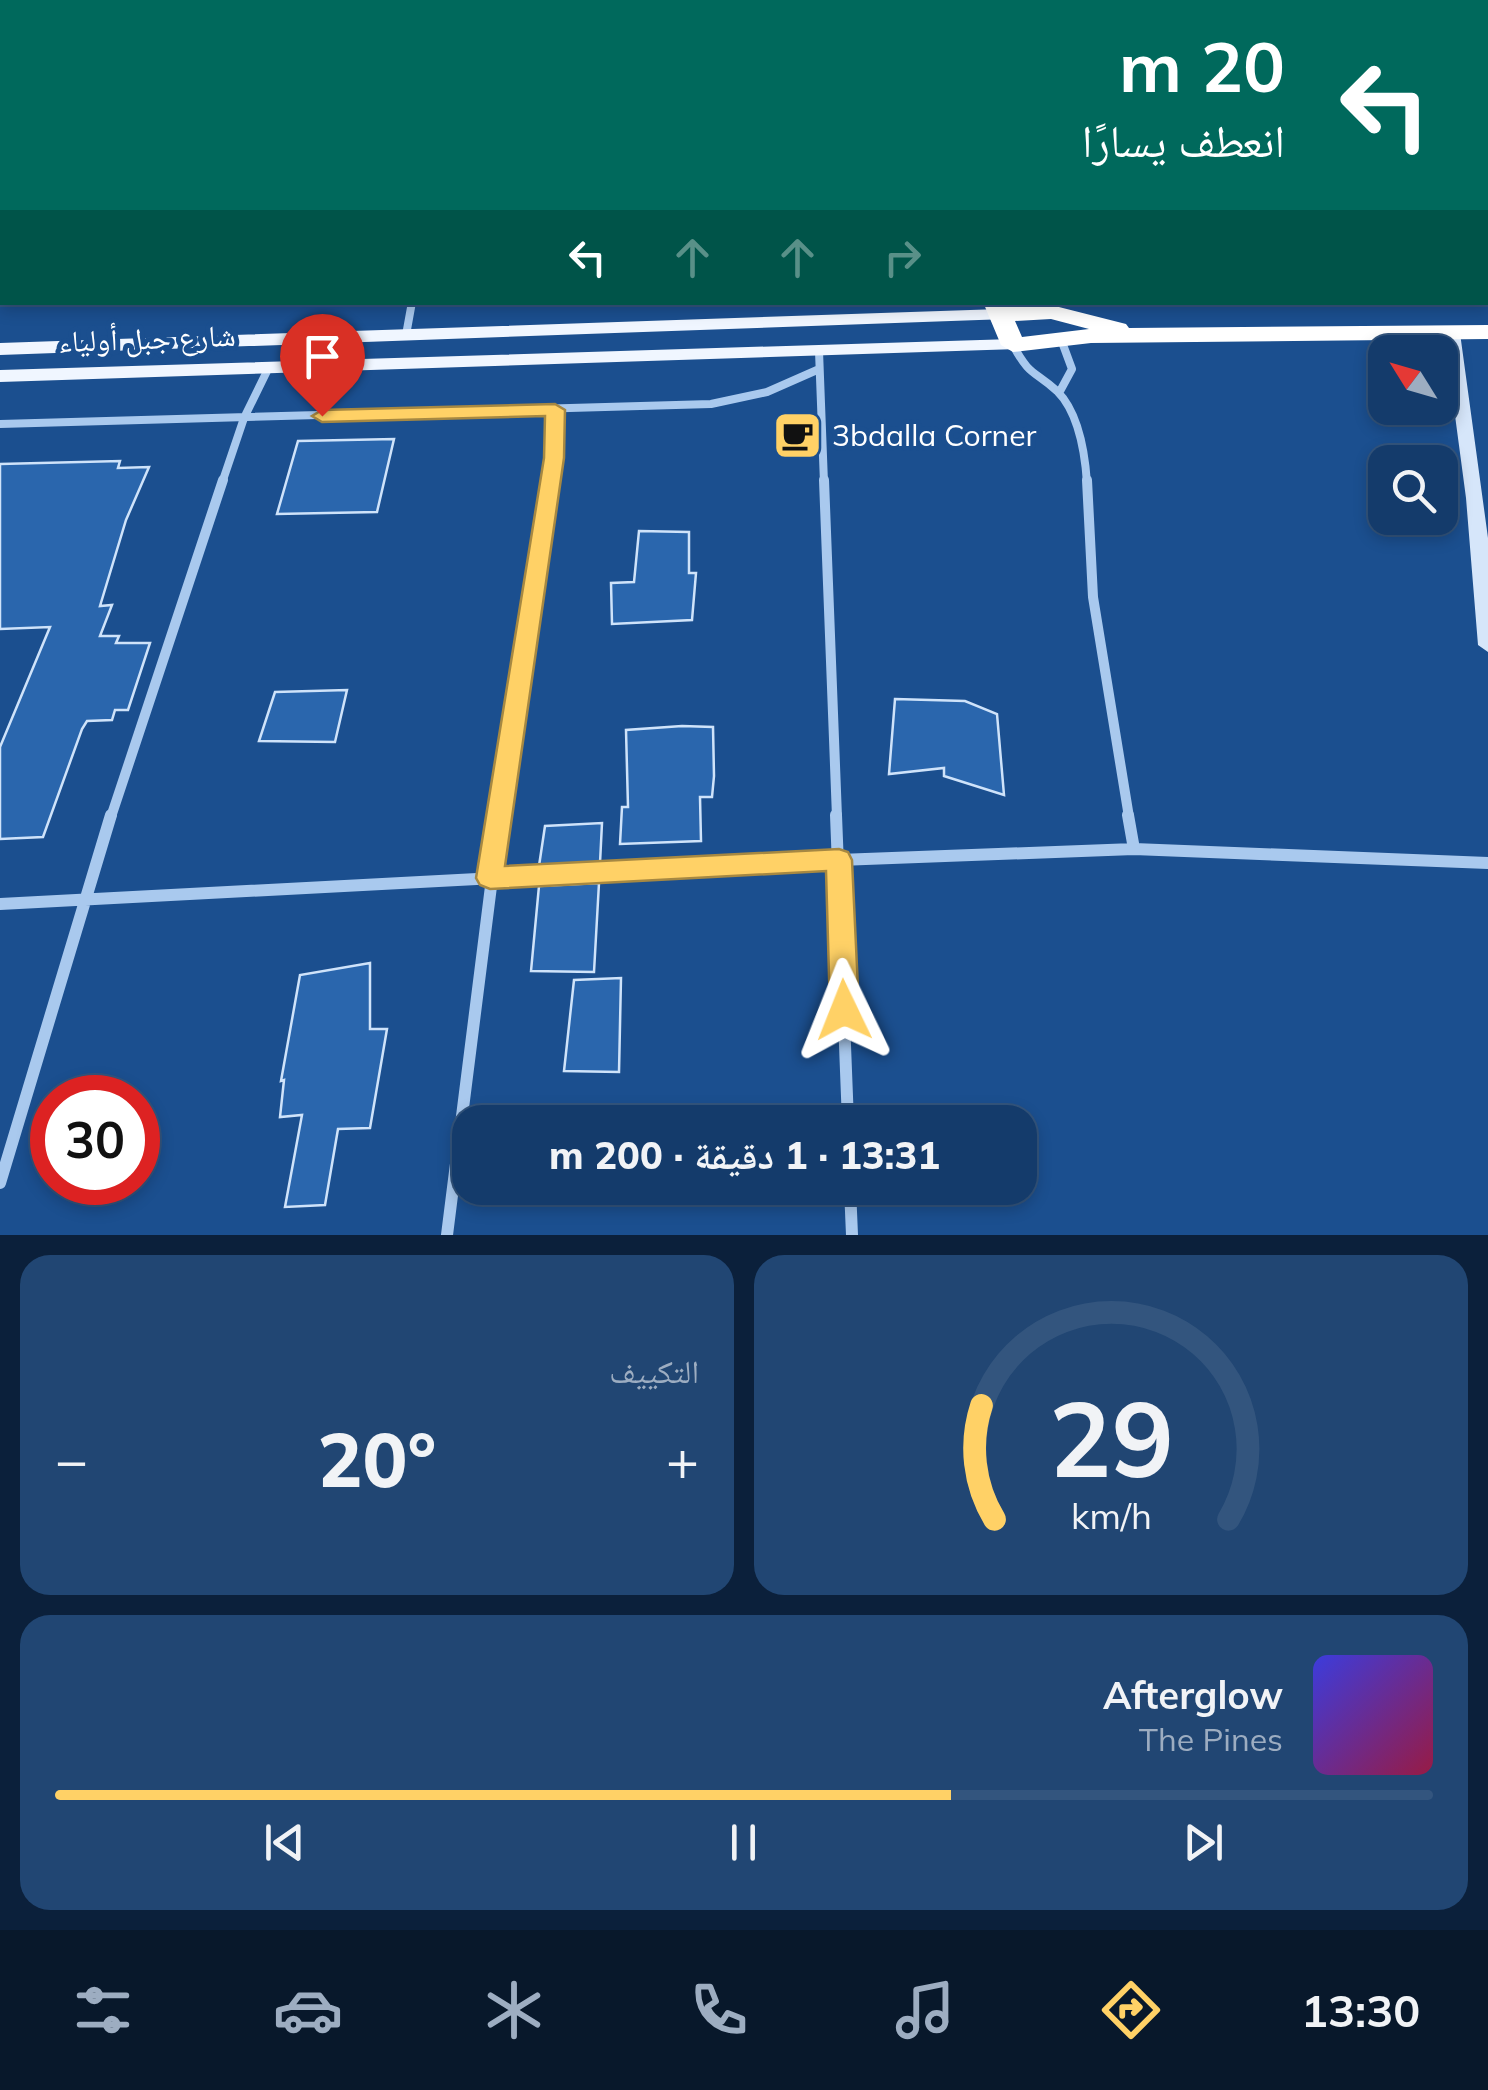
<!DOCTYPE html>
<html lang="ar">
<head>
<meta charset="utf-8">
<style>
  body { margin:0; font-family:Mulish,"Noto Naskh Arabic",sans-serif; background:#214673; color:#f1f3f6; direction:rtl; height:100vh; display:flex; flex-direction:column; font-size:38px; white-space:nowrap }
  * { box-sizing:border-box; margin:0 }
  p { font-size:32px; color:#9dadc1 }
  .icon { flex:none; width:55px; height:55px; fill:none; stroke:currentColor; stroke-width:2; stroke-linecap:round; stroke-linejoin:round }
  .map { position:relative; height:1235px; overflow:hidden; direction:ltr }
  .details { display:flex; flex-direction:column; gap:20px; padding:20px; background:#0b203b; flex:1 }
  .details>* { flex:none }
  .banner { position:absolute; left:0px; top:0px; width:1490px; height:305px; box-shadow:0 5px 15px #0003,0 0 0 2px #33557e; direction:rtl; background:#00695c; color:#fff; overflow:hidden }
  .needle { width:65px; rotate:307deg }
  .buttons { position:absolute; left:1368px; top:335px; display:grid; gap:20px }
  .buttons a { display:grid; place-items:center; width:90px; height:90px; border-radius:20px; background:#143b6b; box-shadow:0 5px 15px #0003,0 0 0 2px #33557e; font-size:50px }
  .speed { position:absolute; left:30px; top:1075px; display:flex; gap:20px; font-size:50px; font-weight:700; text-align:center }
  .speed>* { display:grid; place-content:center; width:130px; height:130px; border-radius:50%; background:#143b6b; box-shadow:0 5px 15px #0003,0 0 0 2px #33557e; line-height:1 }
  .speed .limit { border:15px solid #d22; background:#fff; color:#111 }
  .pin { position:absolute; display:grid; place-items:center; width:85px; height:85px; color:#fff; margin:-102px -42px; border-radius:50% 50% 50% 0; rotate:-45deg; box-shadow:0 0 10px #0007 }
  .pin .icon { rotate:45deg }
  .me { position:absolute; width:110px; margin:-55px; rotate:358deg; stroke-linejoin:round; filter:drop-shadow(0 0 8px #0008) }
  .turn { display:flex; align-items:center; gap:35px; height:210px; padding:0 40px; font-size:45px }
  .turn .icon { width:130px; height:130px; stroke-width:2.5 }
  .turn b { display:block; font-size:70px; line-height:85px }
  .lanes { display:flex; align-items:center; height:95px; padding:0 40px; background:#0003; justify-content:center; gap:50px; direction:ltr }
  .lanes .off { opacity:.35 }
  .big { font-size:75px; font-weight:800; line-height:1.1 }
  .details .tile { flex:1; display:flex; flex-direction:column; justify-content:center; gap:15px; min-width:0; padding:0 35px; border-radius:30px; background:#214673 }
  .details .dial { align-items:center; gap:0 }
  .dial svg { height:260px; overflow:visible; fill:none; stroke:#33557e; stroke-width:7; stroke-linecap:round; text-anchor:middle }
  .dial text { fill:#f1f3f6; stroke:none }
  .song { display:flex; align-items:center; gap:30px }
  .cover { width:120px; height:120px; border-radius:15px; background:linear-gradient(135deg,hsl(240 70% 55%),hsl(340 70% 35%)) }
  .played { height:10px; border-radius:5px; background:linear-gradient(90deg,#ffd166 65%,#33557e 65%) }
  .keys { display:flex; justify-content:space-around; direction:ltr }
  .heat { display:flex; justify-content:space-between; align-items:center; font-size:55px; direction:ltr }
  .details .tiles { flex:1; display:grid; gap:20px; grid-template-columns:1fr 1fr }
  .tile:last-child { grid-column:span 2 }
  .trip { position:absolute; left:452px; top:1105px; width:585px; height:100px; border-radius:30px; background:#143b6b; box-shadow:0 5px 15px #0003,0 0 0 2px #33557e; font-weight:800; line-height:100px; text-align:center; direction:rtl }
  .dock { display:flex; height:160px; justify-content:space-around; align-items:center; background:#08182b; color:#9dadc1 }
  .dock .icon { width:70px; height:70px }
  .dock .selected { color:#ffd166 }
  .dock b { font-size:45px; color:#f1f3f6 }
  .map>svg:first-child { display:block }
  .building { fill:#2a66ad; stroke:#cfe3fa; stroke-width:2.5 }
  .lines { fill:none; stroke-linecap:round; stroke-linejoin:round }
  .street-far2 { stroke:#a9c9ee; stroke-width:8 }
  .street-far1 { stroke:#a9c9ee; stroke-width:10 }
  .street { stroke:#a9c9ee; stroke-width:12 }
  .secondary { fill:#d6e6fa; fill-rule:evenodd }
  .primary { fill:#f0f6ff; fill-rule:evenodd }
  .highway { fill:#fff; fill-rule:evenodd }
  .route { fill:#ffd166; stroke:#a68842; stroke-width:2.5 }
  .labels { text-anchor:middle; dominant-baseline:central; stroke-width:10; stroke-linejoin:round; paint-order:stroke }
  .street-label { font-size:30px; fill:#fff; stroke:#1b4f8f }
  .poi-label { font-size:30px; fill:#fff; stroke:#1b4f8f; text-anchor:start }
</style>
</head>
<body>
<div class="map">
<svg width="1488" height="1235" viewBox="0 0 1488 1235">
  <rect width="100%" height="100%" fill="#1b4f8f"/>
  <!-- building -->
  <path class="building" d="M394,439L377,512L277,514L298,441Z
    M120,461L118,468L149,467L126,520L100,606L112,605L100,636H119L116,643H150L128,710H115L112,720L87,721L82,729L43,837L0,839V747L50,627L0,629V464Z
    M639,531L689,532V573H696L692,620L612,624L611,583L634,582Z
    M347,690L335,742L259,741L275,692Z
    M895,699L965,701L997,714L1004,795L944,776V768L889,774Z
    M682,726L713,727L714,776L712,797H700L701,841L620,844L622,807H628L626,730Z
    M602,823L600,863L539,866L545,826Z
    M599,883L594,972L531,971L539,886Z
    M370,963V1029H387L370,1128L338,1129L325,1205L285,1207L302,1115L280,1117L284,1080L281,1081L300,975Z
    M621,978L619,1072L564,1071L574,980Z"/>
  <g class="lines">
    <!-- street-far2 -->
    <path class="street-far2" d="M406,335L412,302
      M1013,345C1030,377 1034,370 1057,391C1079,413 1085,453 1087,483
      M819,351L824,483
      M1059,393L1072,369L1062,342
      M0,424L711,404L767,392L817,370
      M222,483L244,418L269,367
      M550,483L555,410"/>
    <!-- street-far1 -->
    <path class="street-far1" d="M824,480L837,817
      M1087,480L1093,597L1129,817
      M111,817L223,480
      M499,817L551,480"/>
    <!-- street -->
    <path class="street" d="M836,815L848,1122
      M1128,815L1134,849
      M0,904L839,860L1134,849L1488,863
      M0,1183L111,815
      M850,1188L852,1235
      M447,1235L500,815"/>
    <!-- secondary -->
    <path class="secondary" d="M1452,328L1460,333L1488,538V652L1478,645L1466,498L1444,333Z"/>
    <!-- primary -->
    <path class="primary" d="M1000,309L1007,311V319L0,355V343Z
      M1013,339L1020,341V349L0,382V370Z"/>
    <!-- highway -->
    <path class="highway" d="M889,0H907L908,2H891Z
      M924,0H942L943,2H926Z
      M983,302H1007L1009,307L1051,305L1126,324L1129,328L1488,325V339L1091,343L1013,352L1001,345ZM1051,319L1089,329L1022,337L1015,321Z"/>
  </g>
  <!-- route -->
  <path class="route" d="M555,404L565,410L564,458L505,866L839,849L848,852L852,860L859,1010L854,1019L844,1023L834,1019L830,1010L826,871L490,889L480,885L476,878L544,458L545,416L322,422L312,416L322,410Z"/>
  <!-- icons -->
  <defs>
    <symbol id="cafe-square" viewBox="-11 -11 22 22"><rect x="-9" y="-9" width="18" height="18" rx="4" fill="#ffd166" stroke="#1b4f8f"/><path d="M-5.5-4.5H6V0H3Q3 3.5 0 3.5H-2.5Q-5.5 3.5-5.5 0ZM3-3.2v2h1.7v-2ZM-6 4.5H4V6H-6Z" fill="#111"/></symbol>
  </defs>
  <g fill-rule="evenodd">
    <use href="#cafe-square" x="770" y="408" width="55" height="55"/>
  </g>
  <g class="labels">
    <!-- street labels -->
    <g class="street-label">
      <text transform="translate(147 338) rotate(-2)">شارع جبل أولياء</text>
    </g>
    <!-- poi labels -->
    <g class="poi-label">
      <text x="832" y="435">3bdalla Corner</text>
    </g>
  </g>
</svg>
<div class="buttons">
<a><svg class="needle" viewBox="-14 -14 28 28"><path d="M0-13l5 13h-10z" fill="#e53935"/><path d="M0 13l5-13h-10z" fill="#9dadc1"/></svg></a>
<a><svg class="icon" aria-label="search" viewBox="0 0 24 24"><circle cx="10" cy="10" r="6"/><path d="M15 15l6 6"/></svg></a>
</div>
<div class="speed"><div class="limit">30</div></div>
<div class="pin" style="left:322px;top:416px;background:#d93025"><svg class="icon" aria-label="arrive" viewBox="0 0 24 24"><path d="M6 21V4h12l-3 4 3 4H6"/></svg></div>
<svg class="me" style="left:844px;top:1010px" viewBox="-20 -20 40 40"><path d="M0-17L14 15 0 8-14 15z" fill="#ffd166" stroke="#fff" stroke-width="4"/></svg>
<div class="trip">13:31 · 1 دقيقة · 200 m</div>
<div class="banner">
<div class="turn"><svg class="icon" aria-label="left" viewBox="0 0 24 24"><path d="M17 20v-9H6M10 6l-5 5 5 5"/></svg><div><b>20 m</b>انعطف يسارًا</div></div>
<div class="lanes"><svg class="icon" aria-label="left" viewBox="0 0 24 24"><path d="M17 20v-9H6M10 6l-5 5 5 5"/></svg><svg class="icon off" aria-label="ahead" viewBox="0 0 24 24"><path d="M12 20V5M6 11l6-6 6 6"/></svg><svg class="icon off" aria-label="ahead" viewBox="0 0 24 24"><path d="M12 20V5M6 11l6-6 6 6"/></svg><svg class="icon off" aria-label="right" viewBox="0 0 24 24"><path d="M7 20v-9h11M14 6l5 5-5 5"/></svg></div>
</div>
</div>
<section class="details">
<div class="tiles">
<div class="tile dial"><svg viewBox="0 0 100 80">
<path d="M14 69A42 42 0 1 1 86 69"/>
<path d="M14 69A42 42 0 0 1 10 34" stroke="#ffd166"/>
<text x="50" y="56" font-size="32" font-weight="700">29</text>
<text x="50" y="72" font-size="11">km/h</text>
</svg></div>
<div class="tile"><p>التكييف</p>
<div class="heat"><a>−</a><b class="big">20°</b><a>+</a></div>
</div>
<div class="tile">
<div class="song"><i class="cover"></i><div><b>Afterglow</b><p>The Pines</p></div></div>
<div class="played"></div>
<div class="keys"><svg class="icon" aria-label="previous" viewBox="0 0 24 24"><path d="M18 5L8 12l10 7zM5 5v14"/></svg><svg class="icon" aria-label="pause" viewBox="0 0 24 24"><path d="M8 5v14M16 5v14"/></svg><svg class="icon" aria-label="next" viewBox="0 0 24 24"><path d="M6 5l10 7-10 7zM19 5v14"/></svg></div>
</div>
</div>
</section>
<nav class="dock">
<b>13:30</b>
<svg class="icon selected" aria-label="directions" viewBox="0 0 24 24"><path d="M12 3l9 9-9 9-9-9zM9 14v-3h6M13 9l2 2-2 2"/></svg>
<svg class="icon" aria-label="music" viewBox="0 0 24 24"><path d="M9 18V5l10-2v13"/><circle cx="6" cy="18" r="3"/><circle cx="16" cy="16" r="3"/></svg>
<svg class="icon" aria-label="phone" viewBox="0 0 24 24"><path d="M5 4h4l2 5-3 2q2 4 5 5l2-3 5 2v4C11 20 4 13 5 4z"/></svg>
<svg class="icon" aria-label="climate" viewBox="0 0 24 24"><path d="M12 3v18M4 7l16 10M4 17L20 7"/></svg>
<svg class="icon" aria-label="car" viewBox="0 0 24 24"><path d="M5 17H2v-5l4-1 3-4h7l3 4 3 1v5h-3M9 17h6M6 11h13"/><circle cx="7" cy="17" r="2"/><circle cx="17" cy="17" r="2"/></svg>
<svg class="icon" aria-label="filters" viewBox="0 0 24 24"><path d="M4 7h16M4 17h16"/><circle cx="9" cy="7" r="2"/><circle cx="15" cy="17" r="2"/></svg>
</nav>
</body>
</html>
